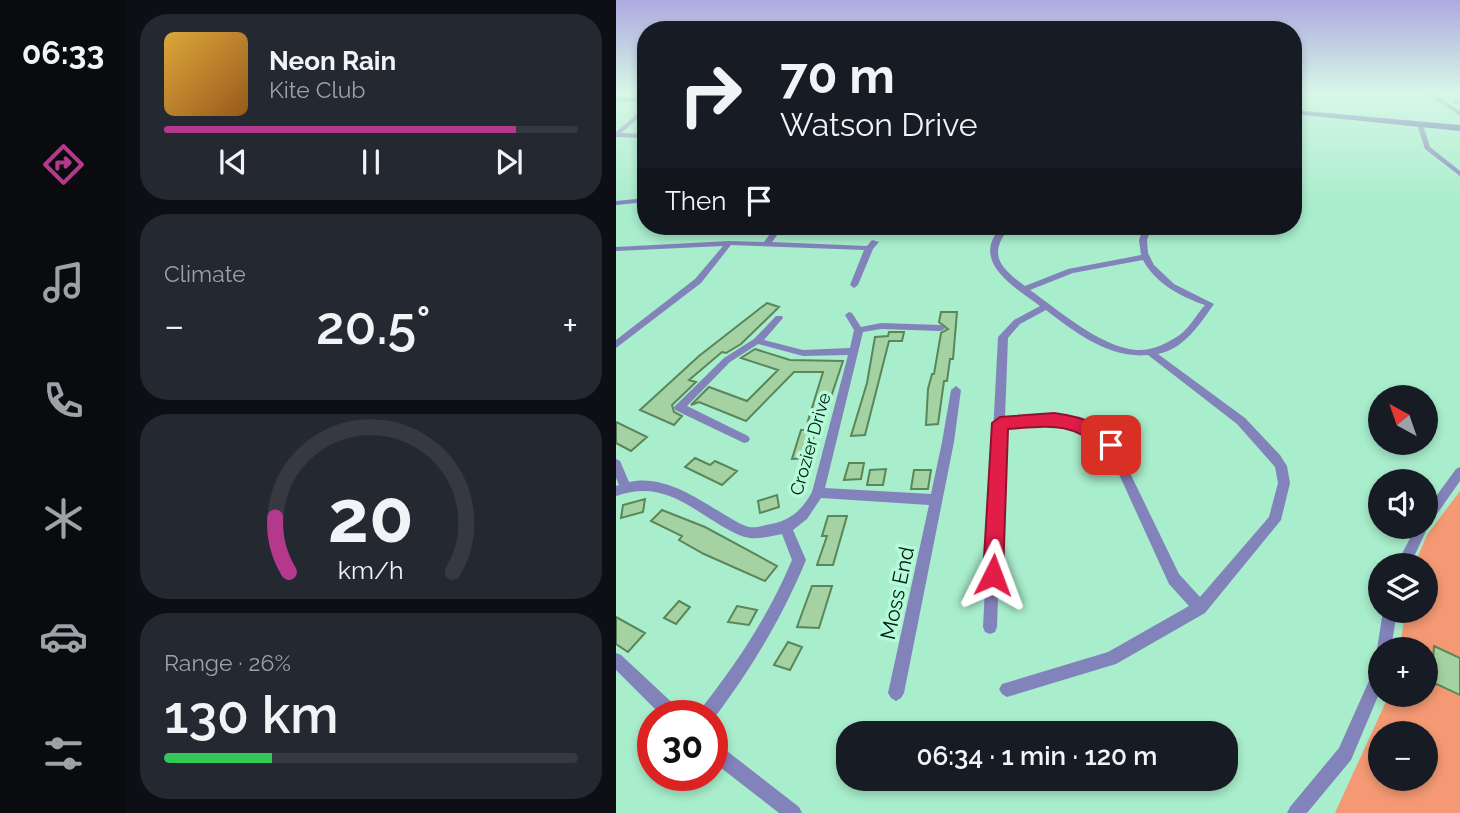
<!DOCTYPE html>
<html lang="en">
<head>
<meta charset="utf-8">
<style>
  body { margin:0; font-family:Raleway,sans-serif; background:#242831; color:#f1f3f6; height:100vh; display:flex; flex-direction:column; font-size:26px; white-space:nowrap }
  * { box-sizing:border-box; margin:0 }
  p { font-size:23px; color:#9ea1a6 }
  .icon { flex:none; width:38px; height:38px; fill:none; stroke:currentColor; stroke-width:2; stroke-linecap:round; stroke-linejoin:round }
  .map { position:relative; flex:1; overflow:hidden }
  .details { display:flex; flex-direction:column; gap:14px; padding:14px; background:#0d0f14; width:490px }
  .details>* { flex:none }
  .top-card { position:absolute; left:21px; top:21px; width:665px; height:214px; border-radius:28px; box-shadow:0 4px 10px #0003; background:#171b24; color:#f1f3f6; overflow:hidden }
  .needle { width:46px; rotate:320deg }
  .tools { position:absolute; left:752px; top:385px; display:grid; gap:14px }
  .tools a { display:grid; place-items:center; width:70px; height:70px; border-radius:50%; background:#171b24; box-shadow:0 4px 10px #0003; font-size:35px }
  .speed { position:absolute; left:21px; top:700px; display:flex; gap:14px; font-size:35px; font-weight:700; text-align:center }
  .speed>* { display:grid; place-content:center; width:91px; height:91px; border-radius:50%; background:#171b24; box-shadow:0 4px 10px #0003; line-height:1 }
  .speed .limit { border:10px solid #d22; background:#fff; color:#111 }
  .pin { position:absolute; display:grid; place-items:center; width:60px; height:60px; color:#fff; margin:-30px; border-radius:14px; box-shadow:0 4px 10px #0006 }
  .me { position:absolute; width:77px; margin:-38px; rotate:3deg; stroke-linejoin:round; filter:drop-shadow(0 0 5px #0008) }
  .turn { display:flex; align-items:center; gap:24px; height:147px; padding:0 28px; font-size:32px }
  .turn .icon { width:91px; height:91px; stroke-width:2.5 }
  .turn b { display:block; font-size:49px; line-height:60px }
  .then { display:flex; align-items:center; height:66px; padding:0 28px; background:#0003; gap:14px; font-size:26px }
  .big { font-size:52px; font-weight:600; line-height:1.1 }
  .details .tile { flex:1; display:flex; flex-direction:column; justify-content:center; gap:10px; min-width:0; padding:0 24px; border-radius:28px; background:#242831 }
  .details .dial { align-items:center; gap:0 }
  .dial svg { height:182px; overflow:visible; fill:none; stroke:#363941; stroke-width:7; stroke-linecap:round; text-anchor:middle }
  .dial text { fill:#f1f3f6; stroke:none }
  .song { display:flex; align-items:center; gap:21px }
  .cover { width:84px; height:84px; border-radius:10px; background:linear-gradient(135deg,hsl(40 70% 55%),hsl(30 70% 35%)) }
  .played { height:7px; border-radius:4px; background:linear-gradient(90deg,#b4398c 85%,#363941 85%) }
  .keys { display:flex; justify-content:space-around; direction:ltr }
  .heat { display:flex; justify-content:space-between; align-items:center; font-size:38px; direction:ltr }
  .charge { height:10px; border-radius:5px; background:linear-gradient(90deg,#34c759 26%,#363941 0) }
  .trip { position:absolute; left:220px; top:721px; width:402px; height:70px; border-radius:28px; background:#171b24; box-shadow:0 4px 10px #0003; font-weight:600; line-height:70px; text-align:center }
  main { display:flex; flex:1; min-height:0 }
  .menu { display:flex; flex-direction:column; width:126px; justify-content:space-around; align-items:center; background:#090b0e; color:#9ea1a6 }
  .menu .icon { width:49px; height:49px }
  .menu .current { color:#b4398c }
  .menu b { font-size:32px; color:#f1f3f6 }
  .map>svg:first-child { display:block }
  .green { fill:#f49973; fill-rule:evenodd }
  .building { fill:#a4d2a2; stroke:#5a8659; stroke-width:2 }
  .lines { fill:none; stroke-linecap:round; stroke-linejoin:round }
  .minor { fill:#8383bb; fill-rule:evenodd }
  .tertiary { fill:#8383bb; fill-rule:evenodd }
  .secondary { fill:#5b56a7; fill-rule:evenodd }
  .route { fill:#e11d48; stroke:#92132f; stroke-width:2 }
  .labels { text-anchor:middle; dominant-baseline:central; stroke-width:7; stroke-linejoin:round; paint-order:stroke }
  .street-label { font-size:18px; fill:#001b10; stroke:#b5fbd9 }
  .near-street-label { font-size:21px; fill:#001b10; stroke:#b5fbd9 }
</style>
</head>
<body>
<main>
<nav class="menu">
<b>06:33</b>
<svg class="icon current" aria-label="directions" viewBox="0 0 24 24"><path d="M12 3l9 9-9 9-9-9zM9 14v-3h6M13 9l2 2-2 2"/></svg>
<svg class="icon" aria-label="music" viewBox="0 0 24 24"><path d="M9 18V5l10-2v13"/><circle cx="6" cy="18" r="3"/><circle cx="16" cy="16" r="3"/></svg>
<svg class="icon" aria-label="phone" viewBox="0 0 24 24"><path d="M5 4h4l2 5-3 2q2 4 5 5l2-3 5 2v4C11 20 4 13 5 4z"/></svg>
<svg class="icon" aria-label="climate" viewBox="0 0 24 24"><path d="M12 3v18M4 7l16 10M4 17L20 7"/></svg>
<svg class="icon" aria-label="car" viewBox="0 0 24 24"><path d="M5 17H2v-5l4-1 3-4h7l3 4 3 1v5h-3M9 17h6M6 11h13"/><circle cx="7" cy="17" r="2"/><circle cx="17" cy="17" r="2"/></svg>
<svg class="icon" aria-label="filters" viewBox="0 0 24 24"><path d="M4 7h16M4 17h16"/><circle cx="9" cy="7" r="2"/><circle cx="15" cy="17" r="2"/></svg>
</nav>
<section class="details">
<div class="tile">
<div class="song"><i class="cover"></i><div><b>Neon Rain</b><p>Kite Club</p></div></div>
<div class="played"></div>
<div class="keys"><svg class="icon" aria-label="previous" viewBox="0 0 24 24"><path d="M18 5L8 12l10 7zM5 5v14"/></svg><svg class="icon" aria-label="pause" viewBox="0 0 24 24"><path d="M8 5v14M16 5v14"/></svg><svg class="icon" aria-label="next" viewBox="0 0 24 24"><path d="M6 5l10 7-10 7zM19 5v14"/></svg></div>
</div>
<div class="tile"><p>Climate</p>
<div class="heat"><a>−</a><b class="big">20.5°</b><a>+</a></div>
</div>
<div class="tile dial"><svg viewBox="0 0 100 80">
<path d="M14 69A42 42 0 1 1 86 69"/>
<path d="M14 69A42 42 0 0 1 8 45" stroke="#b4398c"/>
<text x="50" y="56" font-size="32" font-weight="700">20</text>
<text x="50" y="72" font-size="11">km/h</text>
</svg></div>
<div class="tile"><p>Range · 26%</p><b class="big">130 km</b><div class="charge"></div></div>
</section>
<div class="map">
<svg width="844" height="813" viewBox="0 0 844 813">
  <rect width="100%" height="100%" fill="#a8edcc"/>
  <!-- green -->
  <path class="green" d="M844,491V813H719L773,695H810V649H784L789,611H810V565H798L811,535ZM765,733H810V779H765Z"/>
  <!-- building -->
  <path class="building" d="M151,303L163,307L125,344L110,353L106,352L73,380L80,382L56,405L58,412L66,416L58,425L24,410L83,356Z
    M325,312H341L337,359H334L331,381H328L322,424L310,425L312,389L316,374H318L325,333L332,329L323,322Z
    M273,332H288L286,341H273L249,435L235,436L251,383L259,337L272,336Z
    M139,349L174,360L227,361L206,424H191L207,372H178L130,421L83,402L75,405L93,387L131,401L162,370L125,358Z
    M0,422L31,437L15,451L0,443Z
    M185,430H199L193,458L176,459Z
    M79,458L94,465L99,461L121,471L106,485L69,467Z
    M233,463H248L245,479L228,480Z
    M270,469L267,485H251L254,470Z
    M298,470H315L312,489H295Z
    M161,495L163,507L144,513L142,501Z
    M29,499L27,512L5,518L7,505Z
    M46,510L89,527L161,566L149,581L88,554L63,540L66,536L35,521Z
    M212,516H231L217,565H201L211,536H206Z
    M196,586H216L203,628L181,627Z
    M63,601L74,607L60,624L48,618Z
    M121,606L141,610L133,625L112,622Z
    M0,617L29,633L12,652L0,644Z
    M172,642L186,647L174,670L158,665Z
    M818,646L844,658V695L816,682Z"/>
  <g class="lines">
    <!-- minor -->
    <path class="minor" d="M0,97L29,100V113L5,133L30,134V138L0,137V132L24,111L26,105L25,102L0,101Z
      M839,100L844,101V105L837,103Z
      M804,123L807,125L814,147L844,171V176L809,149L801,125Z
      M30,198V202L0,205V201Z
      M160,226H168L156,242L251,246L256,240L263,242L257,249L242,285L238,288L234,285L248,250L115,245L85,283L0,348V340L79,279L107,246L0,251V247L113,241L148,242Z
      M366,226H376L384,228L387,226H395C371,254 383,267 409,286L452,269L525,255L523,240L528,226H536L531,240L532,253L538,265L558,284L598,304C584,324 568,349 542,354L629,418L664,455L671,466L674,483L665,520L589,613L500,664L391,697L386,694L383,689L386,684L492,652L573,606L553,584L491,448C453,420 433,424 388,427L381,627L379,632L374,634L369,632L367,627L382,337L398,320L424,306C402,289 357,265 381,232ZM527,260C539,283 565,297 589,305C581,314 574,327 565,334C552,343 537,351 520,350C484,347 441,309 414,290L457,273ZM430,310C458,332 494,359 532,355L621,424L659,467L662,483L653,517L584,597L563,574L499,442L472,425L455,419L429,416L389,418L392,338L404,324Z
      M233,312L236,313L245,327L265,323L325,325L330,328L325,331L265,329L247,332L209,488L315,494L326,442L335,390L340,386L345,390L338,442L288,693L285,698L280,701L275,698L272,693L313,505L205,498L191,519L177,530L190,560C165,620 135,669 96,721V716H82L84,710C121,663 153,615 176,560L166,534C156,536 144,539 134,538C124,537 113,530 104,525C68,503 44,481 0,496V486L3,485L0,478V459L4,461L13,482C47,474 81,498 109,515C116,519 125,525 133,527C139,528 145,526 150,525C172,522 185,512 196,492L232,355L187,356L142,344L114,362L71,406L132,436L134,439L132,442L128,443L59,410L58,407L108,358L138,339L160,316H166L167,318L148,340L187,350L234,348L238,330L229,315Z
      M844,467V481L814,524L811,525L812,527L794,565H780L800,527H810V510L840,469Z
      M767,611H781L775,649H765V655L761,649Z
      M0,653L5,655L64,710L66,716H46L0,670Z
      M765,663V689L735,760L691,813H671L674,807L723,748L760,665Z
      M96,742L102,744L183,807L186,813H163L96,761Z"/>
    <!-- tertiary -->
    <path class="tertiary" d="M808,92H815L844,111V116Z"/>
    <!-- secondary -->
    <path class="secondary" d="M677,110L844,125V131L677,114Z"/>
  </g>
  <!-- sky -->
  <linearGradient id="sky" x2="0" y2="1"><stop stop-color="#adaadf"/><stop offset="0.45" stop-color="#d8f7e8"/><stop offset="1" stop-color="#d8f7e8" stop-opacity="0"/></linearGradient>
  <rect width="844" height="206" fill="url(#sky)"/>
  <!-- route -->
  <path class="route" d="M438,413C461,416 491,423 503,445L501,450H489C454,421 435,426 392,429L387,575L384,582L377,585L370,582L367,575L376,423L384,417Z"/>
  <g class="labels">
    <!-- street labels -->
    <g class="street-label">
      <text transform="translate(194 444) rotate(-74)">Crozier Drive</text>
    </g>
    <!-- near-street labels -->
    <g class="near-street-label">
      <text transform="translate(281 593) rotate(-78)">Moss End</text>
    </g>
  </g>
</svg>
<div class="tools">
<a><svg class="needle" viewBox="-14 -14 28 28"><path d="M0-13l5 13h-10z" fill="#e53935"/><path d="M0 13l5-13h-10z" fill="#9ea1a6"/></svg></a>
<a><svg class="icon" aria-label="sound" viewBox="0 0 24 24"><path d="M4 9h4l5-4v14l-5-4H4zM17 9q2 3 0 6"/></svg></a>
<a><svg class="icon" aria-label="layers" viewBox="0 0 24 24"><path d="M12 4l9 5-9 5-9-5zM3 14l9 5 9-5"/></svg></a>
<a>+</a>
<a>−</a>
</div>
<div class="speed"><div class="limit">30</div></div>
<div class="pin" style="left:495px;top:445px;background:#d93025"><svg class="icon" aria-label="arrive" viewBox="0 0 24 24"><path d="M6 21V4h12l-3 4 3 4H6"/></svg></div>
<svg class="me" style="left:377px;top:575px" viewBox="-20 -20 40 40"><path d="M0-17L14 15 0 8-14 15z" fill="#e11d48" stroke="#fff" stroke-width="4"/></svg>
<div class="trip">06:34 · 1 min · 120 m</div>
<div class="top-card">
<div class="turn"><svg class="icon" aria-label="right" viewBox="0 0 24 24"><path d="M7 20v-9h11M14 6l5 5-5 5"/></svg><div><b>70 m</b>Watson Drive</div></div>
<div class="then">Then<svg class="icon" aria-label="arrive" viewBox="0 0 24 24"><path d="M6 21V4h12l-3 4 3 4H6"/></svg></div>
</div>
</div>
</main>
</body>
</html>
